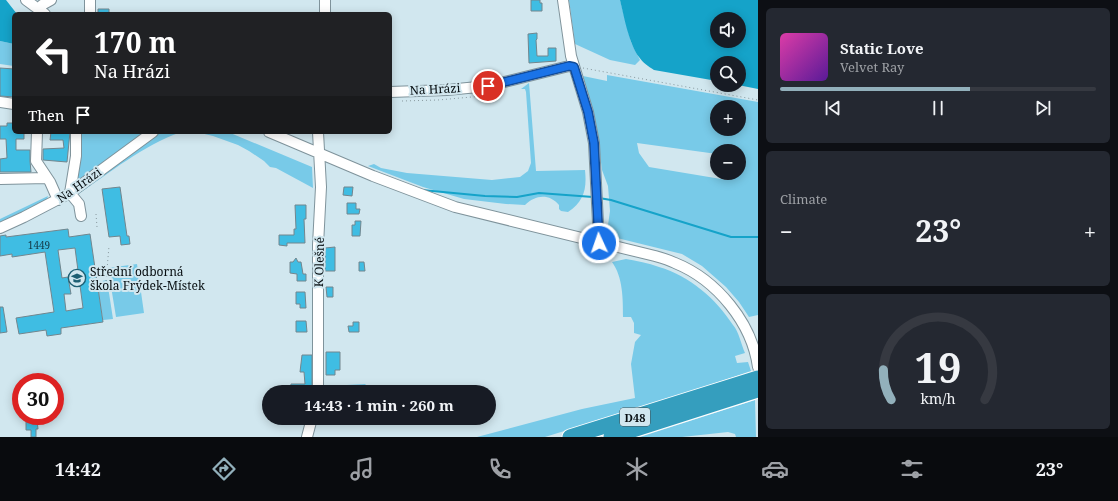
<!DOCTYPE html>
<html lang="en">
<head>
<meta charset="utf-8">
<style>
  body { margin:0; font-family:"Noto Serif",serif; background:#242831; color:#f1f3f6; height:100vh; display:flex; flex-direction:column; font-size:15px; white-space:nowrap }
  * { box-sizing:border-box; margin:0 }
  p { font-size:13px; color:#9ea1a6 }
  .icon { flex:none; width:22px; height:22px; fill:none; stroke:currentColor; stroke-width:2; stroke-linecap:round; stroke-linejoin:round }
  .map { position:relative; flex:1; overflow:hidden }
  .sheet { display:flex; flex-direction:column; gap:8px; padding:8px; background:#0d0f14; width:360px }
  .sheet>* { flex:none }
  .banner { position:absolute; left:12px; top:12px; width:380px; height:122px; border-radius:6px; box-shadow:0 2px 10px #0003; background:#202124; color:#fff; overflow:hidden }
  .tools { position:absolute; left:710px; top:12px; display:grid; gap:8px }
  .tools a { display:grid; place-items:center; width:36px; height:36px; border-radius:50%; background:#171b24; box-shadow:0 2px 10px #0003; font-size:20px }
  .speed { position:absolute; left:12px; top:373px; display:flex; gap:8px; font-size:20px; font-weight:700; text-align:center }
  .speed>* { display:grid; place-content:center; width:52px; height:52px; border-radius:50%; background:#171b24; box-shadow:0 2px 10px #0003; line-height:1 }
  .speed .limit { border:6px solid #d22; background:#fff; color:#111 }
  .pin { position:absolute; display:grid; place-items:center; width:34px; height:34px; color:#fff; margin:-17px; border:2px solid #fff; border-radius:50%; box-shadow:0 1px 4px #0007 }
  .me { position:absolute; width:44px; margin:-22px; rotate:357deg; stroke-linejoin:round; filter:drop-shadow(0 0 3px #0008) }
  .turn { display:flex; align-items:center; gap:14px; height:84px; padding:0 16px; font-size:18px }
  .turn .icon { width:52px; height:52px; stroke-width:2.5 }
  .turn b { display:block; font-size:28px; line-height:34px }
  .then { display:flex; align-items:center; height:38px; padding:0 16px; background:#0003; gap:8px; font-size:15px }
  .big { font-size:30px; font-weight:700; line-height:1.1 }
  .sheet .tile { flex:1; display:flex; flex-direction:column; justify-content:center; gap:6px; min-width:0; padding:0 14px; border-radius:6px; background:#242831 }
  .sheet .dial { align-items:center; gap:0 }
  .dial svg { height:104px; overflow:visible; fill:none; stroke:#363941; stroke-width:7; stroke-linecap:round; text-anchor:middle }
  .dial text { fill:#f1f3f6; stroke:none }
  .song { display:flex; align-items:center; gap:12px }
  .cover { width:48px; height:48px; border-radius:6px; background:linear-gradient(135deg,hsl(320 70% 55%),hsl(270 70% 35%)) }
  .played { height:4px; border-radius:2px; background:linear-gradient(90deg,#92b0bb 60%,#363941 60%) }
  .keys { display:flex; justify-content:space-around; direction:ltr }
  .heat { display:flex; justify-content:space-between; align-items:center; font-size:22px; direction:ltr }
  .trip { position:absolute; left:262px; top:385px; width:234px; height:40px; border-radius:20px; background:#171b24; box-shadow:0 2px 10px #0003; font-weight:700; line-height:40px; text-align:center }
  .menu { display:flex; height:64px; justify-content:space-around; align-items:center; background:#090b0e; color:#9ea1a6 }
  .menu .icon { width:28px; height:28px }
  .menu .on { color:#92b0bb }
  .menu b { font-size:18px; color:#f1f3f6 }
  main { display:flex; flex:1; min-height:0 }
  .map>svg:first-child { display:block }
  .green { fill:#78cae8; fill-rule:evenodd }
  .water { fill:#15a3c9; fill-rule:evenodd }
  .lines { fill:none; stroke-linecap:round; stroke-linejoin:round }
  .stream { stroke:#15a3c9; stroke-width:2 }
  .building { fill:#3fbde3; stroke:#72868e; fill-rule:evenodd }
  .minor-casing { stroke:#7f939b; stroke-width:12 }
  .highway-casing { stroke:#fff; stroke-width:17 }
  .path { stroke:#87979d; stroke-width:1; stroke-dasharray:1 3; stroke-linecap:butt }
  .minor { stroke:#fff; stroke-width:10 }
  .highway { stroke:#359ebe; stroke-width:15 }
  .route-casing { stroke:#114b97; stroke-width:10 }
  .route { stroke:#1a73e8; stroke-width:7 }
  .labels { text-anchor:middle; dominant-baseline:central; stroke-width:4; stroke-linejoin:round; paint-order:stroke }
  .number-label { font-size:10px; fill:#143945 }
  .shield { fill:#d1e7ef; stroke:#434e53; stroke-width:1 }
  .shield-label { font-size:11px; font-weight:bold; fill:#060d10 }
  .street-label { font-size:12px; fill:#060d10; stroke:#d1e7ef }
  .poi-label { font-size:12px; fill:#060d10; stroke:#d1e7ef; text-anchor:start }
</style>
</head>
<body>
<main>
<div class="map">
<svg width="758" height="437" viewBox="0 0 758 437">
  <rect width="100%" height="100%" fill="#d1e7ef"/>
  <!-- green -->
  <path class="green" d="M569,0H620L631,42L640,60L635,65L610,60L575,44Z
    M0,41L14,44V66L0,64Z
    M607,75L758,102V315L749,317L739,302L726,287L702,266L682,254L613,237L609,231L608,225L610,211L608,186L602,170L596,123L583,76L607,81ZM717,107H739V129H717ZM637,143L717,154V151H739V173H717V162L715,173L727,175V180L649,167L639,153Z
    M529,83L536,171L585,170C587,189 584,201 568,212L561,211L559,209V205C549,193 535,195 525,205L506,204L464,199L423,187L368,166L374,164L381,168L407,173L492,180L520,177L528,171L531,163L526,92L525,89H521Z
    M79,132H181C142,146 111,172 77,195V177Z
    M196,132H228L312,167L313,188L276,168L270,167L264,161L249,151L238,145L213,136Z
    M48,196L46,202L0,225V219Z
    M626,259C637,261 648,263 659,267C690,276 716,299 733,325C739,332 741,344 745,353L735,356L737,363L748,362L751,371L677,396L545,437H477L582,409L635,398L631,364L635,342L641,335L634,333V323L631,317H623C623,299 623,277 612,262Z
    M137,264L144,313L116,317L108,268Z
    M107,280L113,319L103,320L97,282Z
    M365,384L373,392L348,388L337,389L324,392L328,386Z
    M755,400L756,437H736L735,434L728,432L682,437H640Z"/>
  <!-- water -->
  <path class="water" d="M0,0H6L17,14H14V44L0,41Z
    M620,0H758V89L738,85L739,63H717V81L654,70C648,66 643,63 639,57C629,44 624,16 620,0ZM717,19H739V41H717Z"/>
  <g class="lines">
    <!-- stream -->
    <path class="stream" d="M422,190L485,196L517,197L539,193L593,197
      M599,198L611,200L731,237H758"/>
  </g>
  <!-- building -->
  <path class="building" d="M531,0H540V3H542V11H531Z
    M98,9H109V14H98Z
    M537,33V39L536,40L537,56H548V48H556V61L529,63L528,34Z
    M0,68L14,69V97L0,96Z
    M7,123H14V132H24V139H16V150H30V161L31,172H0V159L7,158L6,139H0V126H7Z
    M51,132H70L67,162L43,160V149L64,148L63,140H50Z
    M120,187L127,236H129L130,244L121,245L120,236L109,237L102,189Z
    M344,187H353L352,196L343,195Z
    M347,203H356V209H360L359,214H347Z
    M295,205H306V219H304L305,243H287V246L279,245V235H294V229H296Z
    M355,221H361L360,236H352V225H355Z
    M68,229L69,237L90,234L103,322L61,328V334L47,336L46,330L19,334L16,318L54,312L45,252L12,257V254L0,256V236L6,235V237ZM75,248L83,308L66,311L64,294H71L68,277L62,278L58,250Z
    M335,247V271H325V248Z
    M296,258L298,262H301L303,274H306V281H297V274L290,273V262H293Z
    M359,262H364L365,271H359Z
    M326,287H333V297H327Z
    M296,292H305L306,308H300V304H296Z
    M0,307H3L7,332L0,333Z
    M296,321H306L307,332H296Z
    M353,322H359V332H349L348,326H353Z
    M326,352H340V370H335V375H326Z
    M302,355H312V392H290L291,384H305L304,372H300Z
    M37,420L38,429H36V437H31V430H26V421Z"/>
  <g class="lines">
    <defs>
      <path id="minor" d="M26,0L45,14
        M325,0V14
        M563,0L571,56L588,112L594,143L599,243
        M39,10L42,5L51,0
        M90,14V0
        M390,92L447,90L488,86L569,66L574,67
        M0,102L14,104
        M37,132L36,161L50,182L58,200
        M76,132V156L70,193L79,204L81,216
        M269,132L373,176L455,207L655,256C662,258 669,260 675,263C717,280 752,323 758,367
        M318,132L321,187L318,245V392
        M0,179L47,178
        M0,228L24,217L70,193L153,132
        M307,437L312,418"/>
      <path id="highway" d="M570,437L758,378
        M611,437L758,390"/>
    </defs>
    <!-- minor casing -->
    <use href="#minor" class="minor-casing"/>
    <!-- highway casing -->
    <use href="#highway" class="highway-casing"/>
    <!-- path -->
    <path class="path" d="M583,68L758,100
      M402,101L438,100L483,96
      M96,214L97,227
      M106,281L109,246"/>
    <!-- minor -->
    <use href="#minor" class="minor"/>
    <!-- highway -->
    <use href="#highway" class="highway"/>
  </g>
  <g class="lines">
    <defs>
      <path id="route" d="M488,86L569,66L574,67L588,112L594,143L599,243"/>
    </defs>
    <!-- route casing -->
    <use href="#route" class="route-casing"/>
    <!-- route -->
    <use href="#route" class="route"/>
  </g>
  <!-- icons -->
  <defs>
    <symbol id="university-ring" viewBox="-11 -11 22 22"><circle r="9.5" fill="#d1e7ef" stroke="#1d5f73" stroke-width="1.5"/><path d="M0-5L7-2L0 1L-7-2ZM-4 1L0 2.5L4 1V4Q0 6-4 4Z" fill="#1d5f73"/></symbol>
  </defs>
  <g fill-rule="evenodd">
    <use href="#university-ring" x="67" y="268" width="20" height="20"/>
  </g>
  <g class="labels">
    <!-- number labels -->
    <g class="number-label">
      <text x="39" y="245">1449</text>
    </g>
    <!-- shield labels -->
    <rect class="shield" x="620" y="408" width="30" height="18" rx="3"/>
    <g class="shield-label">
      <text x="635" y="417">D48</text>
    </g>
    <!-- street labels -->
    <g class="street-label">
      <text transform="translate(435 89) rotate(-3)">Na Hrázi</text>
      <text transform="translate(79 185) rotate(-35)">Na Hrázi</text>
      <text transform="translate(319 262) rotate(-89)">K Olešné</text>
    </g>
    <!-- poi labels -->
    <g class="poi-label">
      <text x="90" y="271">Střední odborná<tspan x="90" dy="14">škola Frýdek-Místek</tspan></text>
    </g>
  </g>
</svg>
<div class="tools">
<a><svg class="icon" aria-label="sound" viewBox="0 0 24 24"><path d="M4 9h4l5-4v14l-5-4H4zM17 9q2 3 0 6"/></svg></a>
<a><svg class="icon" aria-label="search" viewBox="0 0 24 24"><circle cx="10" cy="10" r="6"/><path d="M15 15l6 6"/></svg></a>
<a>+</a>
<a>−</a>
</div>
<div class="speed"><div class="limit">30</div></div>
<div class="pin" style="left:488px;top:86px;background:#d93025"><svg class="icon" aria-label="arrive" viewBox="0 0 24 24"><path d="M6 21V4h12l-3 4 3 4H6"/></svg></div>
<svg class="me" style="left:599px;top:243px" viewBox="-20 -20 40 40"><circle r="17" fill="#1a73e8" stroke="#fff" stroke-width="3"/><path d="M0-11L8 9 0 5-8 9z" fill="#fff"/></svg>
<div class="trip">14:43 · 1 min · 260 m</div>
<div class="banner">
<div class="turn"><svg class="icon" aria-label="left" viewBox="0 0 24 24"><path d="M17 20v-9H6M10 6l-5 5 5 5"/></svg><div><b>170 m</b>Na Hrázi</div></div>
<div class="then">Then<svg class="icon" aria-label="arrive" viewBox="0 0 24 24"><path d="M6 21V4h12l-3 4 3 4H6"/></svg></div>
</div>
</div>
<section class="sheet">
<div class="tile">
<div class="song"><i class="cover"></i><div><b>Static Love</b><p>Velvet Ray</p></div></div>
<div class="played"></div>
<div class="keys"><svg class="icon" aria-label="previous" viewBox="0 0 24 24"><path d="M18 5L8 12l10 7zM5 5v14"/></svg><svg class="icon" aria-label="pause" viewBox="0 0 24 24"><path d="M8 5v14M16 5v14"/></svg><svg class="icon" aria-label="next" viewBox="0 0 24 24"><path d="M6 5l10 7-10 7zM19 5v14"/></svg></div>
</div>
<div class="tile"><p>Climate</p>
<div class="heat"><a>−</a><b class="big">23°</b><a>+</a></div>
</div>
<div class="tile dial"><svg viewBox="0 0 100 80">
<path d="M14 69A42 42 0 1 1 86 69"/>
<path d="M14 69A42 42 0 0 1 8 46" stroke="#92b0bb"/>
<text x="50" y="56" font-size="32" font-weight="700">19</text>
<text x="50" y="72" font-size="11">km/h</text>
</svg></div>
</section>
</main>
<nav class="menu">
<b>14:42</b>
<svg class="icon on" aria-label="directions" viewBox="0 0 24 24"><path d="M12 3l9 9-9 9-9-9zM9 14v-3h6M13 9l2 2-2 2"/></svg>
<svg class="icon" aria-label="music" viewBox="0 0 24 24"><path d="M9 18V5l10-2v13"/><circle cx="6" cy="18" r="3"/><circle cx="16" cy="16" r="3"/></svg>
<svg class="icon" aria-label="phone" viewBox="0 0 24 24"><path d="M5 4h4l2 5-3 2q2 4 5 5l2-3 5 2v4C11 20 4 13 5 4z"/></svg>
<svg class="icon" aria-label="climate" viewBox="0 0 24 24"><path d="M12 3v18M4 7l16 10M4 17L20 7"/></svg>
<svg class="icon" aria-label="car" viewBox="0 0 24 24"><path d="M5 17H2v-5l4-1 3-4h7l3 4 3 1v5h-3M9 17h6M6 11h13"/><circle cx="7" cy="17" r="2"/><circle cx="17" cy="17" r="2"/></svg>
<svg class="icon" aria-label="filters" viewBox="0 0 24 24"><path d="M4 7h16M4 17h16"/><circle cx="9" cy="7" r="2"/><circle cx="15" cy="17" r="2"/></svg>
<b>23°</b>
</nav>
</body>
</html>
